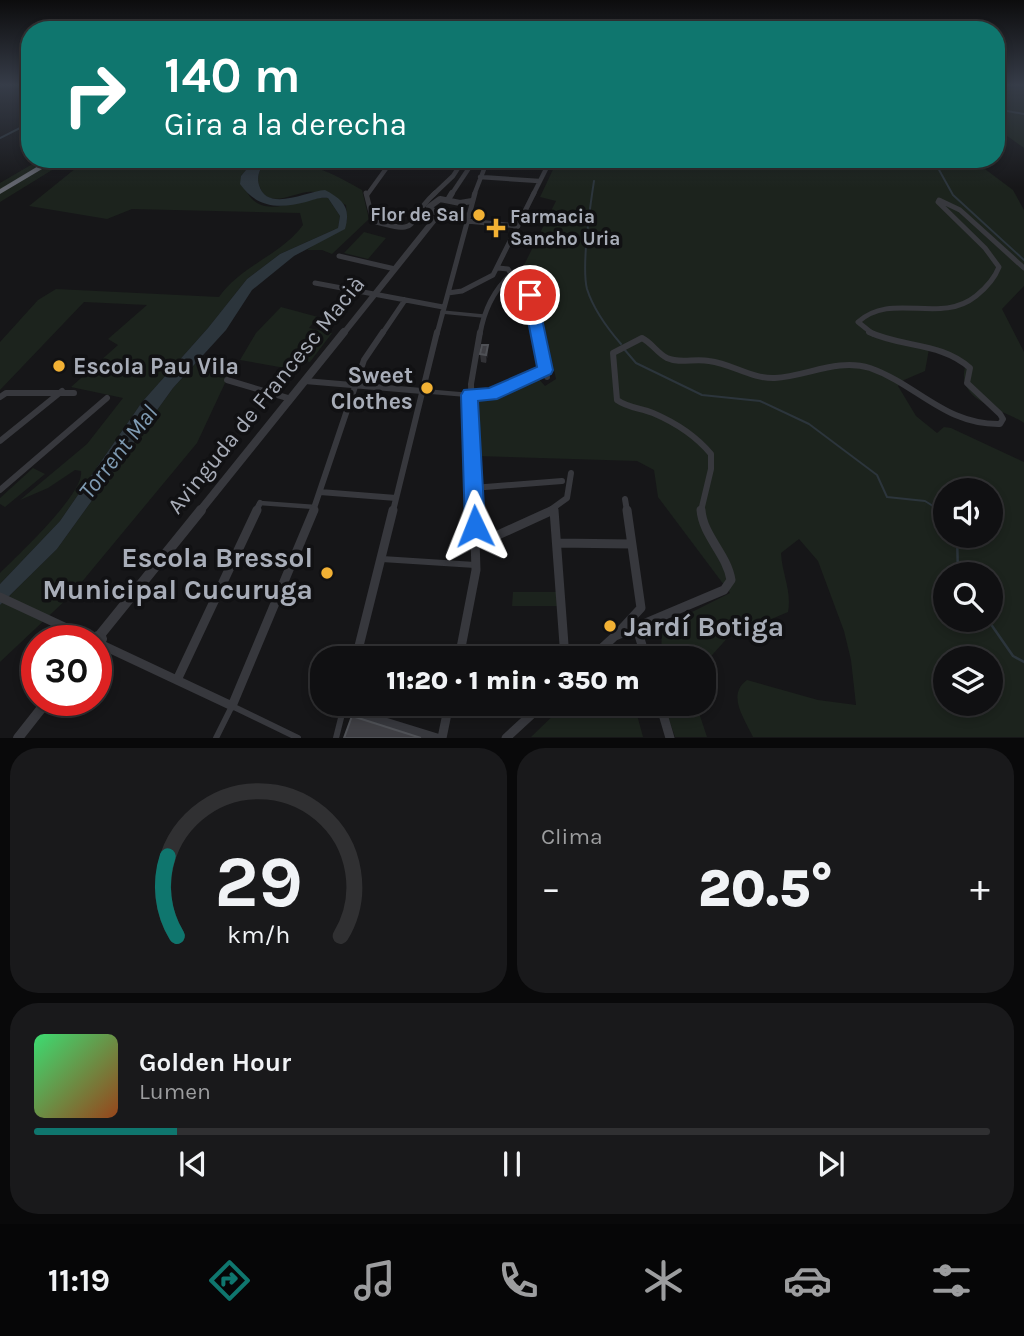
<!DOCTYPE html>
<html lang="es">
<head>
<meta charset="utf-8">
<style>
  body { margin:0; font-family:Karla,sans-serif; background:#19191b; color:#f1f3f6; height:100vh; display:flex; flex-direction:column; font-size:26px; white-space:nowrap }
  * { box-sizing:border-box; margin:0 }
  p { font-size:23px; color:#9c9d9f }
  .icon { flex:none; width:38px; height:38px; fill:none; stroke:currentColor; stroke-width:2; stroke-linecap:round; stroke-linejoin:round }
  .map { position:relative; height:738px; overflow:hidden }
  .sheet { display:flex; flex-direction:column; gap:10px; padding:10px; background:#09090a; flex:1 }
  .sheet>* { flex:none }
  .top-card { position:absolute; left:21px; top:21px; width:984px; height:147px; border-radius:28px; box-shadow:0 4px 10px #0003,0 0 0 2px #303032; background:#0f766e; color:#fff; overflow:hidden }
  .tools { position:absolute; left:933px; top:478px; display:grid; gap:14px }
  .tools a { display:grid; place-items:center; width:70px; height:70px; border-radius:50%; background:#101012; box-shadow:0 4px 10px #0003,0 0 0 2px #303032; font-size:35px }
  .speed { position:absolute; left:21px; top:625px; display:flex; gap:14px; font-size:35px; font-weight:700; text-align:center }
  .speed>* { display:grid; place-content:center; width:91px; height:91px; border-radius:50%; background:#101012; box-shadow:0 4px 10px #0003,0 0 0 2px #303032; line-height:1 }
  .speed .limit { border:10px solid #d22; background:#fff; color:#111 }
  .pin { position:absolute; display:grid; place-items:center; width:60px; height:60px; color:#fff; margin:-30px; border:4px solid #fff; border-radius:50%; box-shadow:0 2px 7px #0007 }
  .me { position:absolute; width:77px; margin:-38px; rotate:358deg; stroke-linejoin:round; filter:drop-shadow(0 0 5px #0008) }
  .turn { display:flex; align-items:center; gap:24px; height:147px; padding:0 28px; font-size:32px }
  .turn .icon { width:91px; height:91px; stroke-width:2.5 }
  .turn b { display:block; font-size:49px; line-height:60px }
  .big { font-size:52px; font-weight:800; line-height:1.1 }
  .sheet .card { flex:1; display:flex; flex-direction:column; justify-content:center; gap:10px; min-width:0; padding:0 24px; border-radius:28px; background:#19191b }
  .sheet .dial { align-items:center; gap:0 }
  .dial svg { height:182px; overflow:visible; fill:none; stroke:#303032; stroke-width:7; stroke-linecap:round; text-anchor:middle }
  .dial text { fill:#f1f3f6; stroke:none }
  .song { display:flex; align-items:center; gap:21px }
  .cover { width:84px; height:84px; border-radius:10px; background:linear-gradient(135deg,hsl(140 70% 55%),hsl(20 70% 35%)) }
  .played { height:7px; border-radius:4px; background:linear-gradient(90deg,#0f766e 15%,#303032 15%) }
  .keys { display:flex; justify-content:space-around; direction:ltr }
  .heat { display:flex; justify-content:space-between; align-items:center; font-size:38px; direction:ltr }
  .sheet .tiles { flex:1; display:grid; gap:10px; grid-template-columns:1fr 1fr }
  .card:last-child { grid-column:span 2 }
  .trip { position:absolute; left:310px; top:646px; width:406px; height:70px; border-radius:28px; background:#101012; box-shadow:0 4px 10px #0003,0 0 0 2px #303032; font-weight:800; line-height:70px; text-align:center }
  .tab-bar { display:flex; height:112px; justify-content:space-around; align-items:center; background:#060607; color:#9c9d9f }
  .tab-bar .icon { width:49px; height:49px }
  .tab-bar .on { color:#0f766e }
  .tab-bar b { font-size:32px; color:#f1f3f6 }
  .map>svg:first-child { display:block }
  .green { fill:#1c231d; fill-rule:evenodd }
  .water { fill:#2c353c }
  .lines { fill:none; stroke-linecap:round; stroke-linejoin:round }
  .stream-far1 { stroke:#2c353c; stroke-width:2 }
  .stream { stroke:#2c353c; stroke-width:2.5 }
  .pedestrian-far2 { stroke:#37383d; stroke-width:3.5 }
  .pedestrian-far1 { stroke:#37383d; stroke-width:4.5 }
  .pedestrian { stroke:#37383d; stroke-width:6 }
  .minor-far3 { stroke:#37383d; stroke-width:4.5 }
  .minor-far2 { stroke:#37383d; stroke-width:5 }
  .minor-far1 { stroke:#37383d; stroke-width:6 }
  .minor { stroke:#37383d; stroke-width:9 }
  .tertiary-far3 { stroke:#37383d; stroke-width:4.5 }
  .tertiary-far2 { stroke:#37383d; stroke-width:6 }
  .tertiary-far1 { stroke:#37383d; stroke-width:8 }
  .tertiary { stroke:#37383d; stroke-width:10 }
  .motorway { fill:#63666e; fill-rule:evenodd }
  .wall { fill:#323236 }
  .shaded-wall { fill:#212124 }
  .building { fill:#3f3f44; stroke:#4f5156; stroke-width:2 }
  .route { fill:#1a73e8; stroke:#114b97; stroke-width:2 }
  .poi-dot { fill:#f2b134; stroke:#111113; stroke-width:2.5 }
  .labels { text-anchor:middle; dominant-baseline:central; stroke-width:7; stroke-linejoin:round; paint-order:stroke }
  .far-poi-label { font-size:19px; font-weight:bold; fill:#a8adb8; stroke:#111113; text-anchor:end }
  .poi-label { font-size:23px; font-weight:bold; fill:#a8adb8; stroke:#111113; text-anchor:start }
  .street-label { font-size:23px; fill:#a8adb8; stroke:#111113 }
  .water-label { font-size:24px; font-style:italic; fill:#7f9bb3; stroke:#111113 }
  .near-poi-label { font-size:28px; font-weight:bold; fill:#a8adb8; stroke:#111113; text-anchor:end }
</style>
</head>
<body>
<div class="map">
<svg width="1024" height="738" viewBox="0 0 1024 738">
  <rect width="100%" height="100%" fill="#161618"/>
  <!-- green -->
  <path class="green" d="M996,85H1024V148L996,128Z
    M41,159H70L0,202V183Z
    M174,159H223L222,169L240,168L247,159H255L241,176C255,233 299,192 328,198L340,216L338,228L280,254L247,279L208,328L142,402L60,521L0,584V573C17,556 85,493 81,471L75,470L48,488L20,500L87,444L123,398L71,387L118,345L108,339L147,305L84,302L0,390V342L38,300L56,289L219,297C242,265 281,255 303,225L300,213L132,209L107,219L29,206L81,164L166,167Z
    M267,159C303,159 331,172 362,190L369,219L332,254L322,250H307L347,221L346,205C336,201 324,193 314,192C298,189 267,213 259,185C256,175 261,167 267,159Z
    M558,159H634L640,170L709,165L705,159H980L985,169L1013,190L1024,210V286L1002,309L1024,352V423C1002,408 956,402 965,367L954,357L929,349L925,371L904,380L898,386L916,416L937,433L944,427L951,428L1024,462V737H753C745,719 726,695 747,680L818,700L856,705L851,660L844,631L818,561L799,539L781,553C782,574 792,591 788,612L762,623L733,626L731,634L704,664V658H661L662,627L730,593L658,497L654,470L637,461L477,456L474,399L498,396L537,377L545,386L556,379L538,296L521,271L556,201L540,197ZM945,490H990V536H945ZM945,574H990V620H945ZM945,658H990V704H945Z
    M364,232L386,238L368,259L344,253Z
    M281,307L318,317L309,328L332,333L310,362L291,357L285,368L240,360L256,333Z
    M197,362L205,365L207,372L212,374L232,368L197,443L71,595L0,662V605L57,549L173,388Z
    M33,468L45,474L5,507L0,504V498Z
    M513,592H556L557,606H512Z
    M565,704H634L643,737H531Z
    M664,704H696L707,737H675Z"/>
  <!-- water -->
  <path class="water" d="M255,159H267C261,167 256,175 259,185C267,213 307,191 325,190C344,200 351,208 345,229L294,256L252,290L226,330L173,388L57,549L0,605V584L60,521L142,402L208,328L247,279L280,254L338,228L340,216L328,198C319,197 314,200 306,202C279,209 257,208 240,184L241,176Z"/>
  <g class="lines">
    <!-- stream-far1 -->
    <path class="stream-far1" d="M996,109L1024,114
      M0,138L30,123
      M933,159L953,195L1024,260
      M594,181C590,207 581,265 587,289C593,308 608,329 621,344
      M624,349L636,363L702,395L760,401L809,424L877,475L887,497L925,501L941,511"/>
    <!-- stream -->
    <path class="stream" d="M938,510L945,514
      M957,536L958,574
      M988,620L1013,656L1024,662"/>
    <!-- pedestrian-far2 -->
    <path class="pedestrian-far2" d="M442,312L483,316"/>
    <!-- pedestrian-far1 -->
    <path class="pedestrian-far1" d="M422,391L469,395
      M260,503L315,507"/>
    <!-- pedestrian -->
    <path class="pedestrian" d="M382,559L475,565
      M216,738L232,706L298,738
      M336,738L343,710"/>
    <!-- minor-far3 -->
    <path class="minor-far3" d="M315,159L321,163L333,159
      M514,159L549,163
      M480,177L539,181
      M367,195L393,159
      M433,195L453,176L464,159
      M474,195L488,159
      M533,195L551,159"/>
    <!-- minor-far2 -->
    <path class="minor-far2" d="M366,193L373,221C425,236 402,223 435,193
      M467,221L518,226
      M339,256L395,269
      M510,276C534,291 533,307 538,334
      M315,283L443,307
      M448,293L462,291L493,275L534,193
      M382,334L405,300
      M437,334L475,193
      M480,334C484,310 494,290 511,274L508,269L498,268
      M873,334L858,322C892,291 940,325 976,296C986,288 994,280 999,267L985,248L938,202L939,200L960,210L1024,268"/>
    <!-- minor-far1 -->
    <path class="minor-far1" d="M538,332L547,377
      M227,380L291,399
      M305,381L422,391
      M469,395H491L545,370
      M0,397L6,393H74
      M0,441L62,391
      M473,488L562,481
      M0,490L107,398
      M320,492L396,498
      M625,499L627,511
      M256,511L260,503
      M313,511L364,360L383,332
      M393,511L437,332
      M474,511L471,384L480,332
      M549,511L567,498L571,473
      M701,511L711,469V454C696,436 674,422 653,413C641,408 628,408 617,400L613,353L642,338C652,343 657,353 667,358C680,364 695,358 709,361C733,364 751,379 775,378C807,376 838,358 870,368C918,385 945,425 1000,424L1003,419L1000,414L967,383L970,368C941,342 903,348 869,332"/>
    <!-- minor -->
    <path class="minor" d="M554,510L565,658
      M557,543L631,544
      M476,545L553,510
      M0,597L90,639
      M637,629L646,658
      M616,635L641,608L627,510
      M100,644L232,706L314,510
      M356,658L393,510
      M459,658L476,570L474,510
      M591,658L615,636L724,590L731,580C727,554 703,536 701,510
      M177,680L257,510
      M345,704L343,709L437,738
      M660,704L670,738
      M442,738L449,704
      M506,738L543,704"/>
    <!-- tertiary-far3 -->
    <path class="tertiary-far3" d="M451,195L475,159"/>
    <!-- tertiary-far2 -->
    <path class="tertiary-far2" d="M449,198L452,193
      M418,212H431
      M468,216L454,213L438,215L429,207L440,199L460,203L472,201
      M343,334L438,215"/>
    <!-- tertiary-far1 -->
    <path class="tertiary-far1" d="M200,511L344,332"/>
    <!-- tertiary -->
    <path class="tertiary" d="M89,640L100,635L201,510
      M96,647L102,639L100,635
      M18,738L48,700"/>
    <!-- motorway -->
    <path class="motorway" d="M50,159H59L0,194V189Z"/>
  </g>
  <!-- wall -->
  <path class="wall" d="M433,159H458V160L452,167L434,163Z
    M488,345V354L486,363L481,362L480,354Z"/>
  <!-- shaded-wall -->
  <path class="shaded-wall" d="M452,159L458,160L452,167Z
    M488,345V354L486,363V355Z"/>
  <!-- building -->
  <path class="building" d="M482,345H488L486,355L480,354Z
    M352,716L421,738H344Z"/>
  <!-- sky -->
  <linearGradient id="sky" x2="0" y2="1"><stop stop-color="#0c0c0d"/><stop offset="0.45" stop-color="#363c48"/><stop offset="1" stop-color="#363c48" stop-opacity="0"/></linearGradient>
  <rect width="1024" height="188" fill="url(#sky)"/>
  <!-- route -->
  <path class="route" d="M530,290L537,295L553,370L551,374L497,399L478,401L485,526L482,532L475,535L468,532L465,526L461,395L464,390L489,388L537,367L523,295Z"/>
  <!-- markers -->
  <g class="poi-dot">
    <circle cx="479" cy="215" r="7"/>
    <path d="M492.5 217.5h7v7h7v7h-7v7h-7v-7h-7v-7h7z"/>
    <circle cx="59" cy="366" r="7"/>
    <circle cx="427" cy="388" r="7"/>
    <circle cx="327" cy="573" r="7"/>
    <circle cx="610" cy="626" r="7"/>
  </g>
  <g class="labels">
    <!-- far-poi labels -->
    <g class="far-poi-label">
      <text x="465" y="215">Flor de Sal</text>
      <text x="510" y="217" text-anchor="start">Farmacia<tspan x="510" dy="22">Sancho Uria</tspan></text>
    </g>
    <!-- poi labels -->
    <g class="poi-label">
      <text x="73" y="366">Escola Pau Vila</text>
      <text x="413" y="375" text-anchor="end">Sweet<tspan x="413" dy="26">Clothes</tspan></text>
    </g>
    <!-- street labels -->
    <g class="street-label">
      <text transform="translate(266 395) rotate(-51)">Avinguda de Francesc Macià</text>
    </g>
    <!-- water labels -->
    <g class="water-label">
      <text transform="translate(118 452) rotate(-52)">Torrent Mal</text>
    </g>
    <!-- near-poi labels -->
    <g class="near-poi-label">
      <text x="313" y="557">Escola Bressol<tspan x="313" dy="32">Municipal Cucuruga</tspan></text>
      <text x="624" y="626" text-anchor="start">Jardí Botiga</text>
    </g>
  </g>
</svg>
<div class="tools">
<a><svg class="icon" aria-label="sound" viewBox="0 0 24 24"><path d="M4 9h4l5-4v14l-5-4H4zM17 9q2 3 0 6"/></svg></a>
<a><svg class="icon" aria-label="search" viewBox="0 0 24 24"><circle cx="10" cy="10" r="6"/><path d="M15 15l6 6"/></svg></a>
<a><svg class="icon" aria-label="layers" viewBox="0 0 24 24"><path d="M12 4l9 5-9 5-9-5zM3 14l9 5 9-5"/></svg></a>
</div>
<div class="speed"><div class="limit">30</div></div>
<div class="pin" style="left:530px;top:295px;background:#d93025"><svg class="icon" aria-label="arrive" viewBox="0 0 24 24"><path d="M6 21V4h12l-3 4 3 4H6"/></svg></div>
<svg class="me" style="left:475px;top:526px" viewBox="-20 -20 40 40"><path d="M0-17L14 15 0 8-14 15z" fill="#1a73e8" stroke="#fff" stroke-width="4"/></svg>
<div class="trip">11:20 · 1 min · 350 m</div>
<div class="top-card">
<div class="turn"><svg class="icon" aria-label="right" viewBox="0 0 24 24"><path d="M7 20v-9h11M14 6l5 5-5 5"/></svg><div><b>140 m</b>Gira a la derecha</div></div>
</div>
</div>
<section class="sheet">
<div class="tiles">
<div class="card dial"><svg viewBox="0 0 100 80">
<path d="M14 69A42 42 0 1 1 86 69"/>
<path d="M14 69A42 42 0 0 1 10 34" stroke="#0f766e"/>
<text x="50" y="56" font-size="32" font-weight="700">29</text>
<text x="50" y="72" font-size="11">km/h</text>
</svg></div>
<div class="card"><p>Clima</p>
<div class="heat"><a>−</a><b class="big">20.5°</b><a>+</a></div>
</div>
<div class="card">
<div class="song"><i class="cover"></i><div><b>Golden Hour</b><p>Lumen</p></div></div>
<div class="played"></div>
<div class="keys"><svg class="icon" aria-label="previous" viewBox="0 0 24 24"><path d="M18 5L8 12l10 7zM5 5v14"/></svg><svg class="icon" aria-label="pause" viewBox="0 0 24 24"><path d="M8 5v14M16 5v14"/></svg><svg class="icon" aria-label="next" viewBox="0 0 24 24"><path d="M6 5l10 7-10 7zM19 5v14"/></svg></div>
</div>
</div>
</section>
<nav class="tab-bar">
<b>11:19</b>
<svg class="icon on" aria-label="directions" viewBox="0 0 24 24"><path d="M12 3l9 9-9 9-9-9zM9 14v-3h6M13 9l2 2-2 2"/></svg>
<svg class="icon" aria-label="music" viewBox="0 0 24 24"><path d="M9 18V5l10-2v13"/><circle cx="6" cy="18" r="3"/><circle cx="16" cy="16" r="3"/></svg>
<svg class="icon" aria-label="phone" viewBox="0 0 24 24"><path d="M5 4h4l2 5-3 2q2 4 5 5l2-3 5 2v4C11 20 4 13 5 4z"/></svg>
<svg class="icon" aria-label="climate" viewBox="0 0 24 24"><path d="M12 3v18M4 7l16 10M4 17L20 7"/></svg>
<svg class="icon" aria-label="car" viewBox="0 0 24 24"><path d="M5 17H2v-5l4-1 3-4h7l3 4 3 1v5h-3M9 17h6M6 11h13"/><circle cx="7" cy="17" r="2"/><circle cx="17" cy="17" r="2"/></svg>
<svg class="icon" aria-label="filters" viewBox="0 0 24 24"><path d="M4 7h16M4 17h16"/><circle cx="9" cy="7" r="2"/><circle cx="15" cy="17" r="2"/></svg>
</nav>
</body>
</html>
